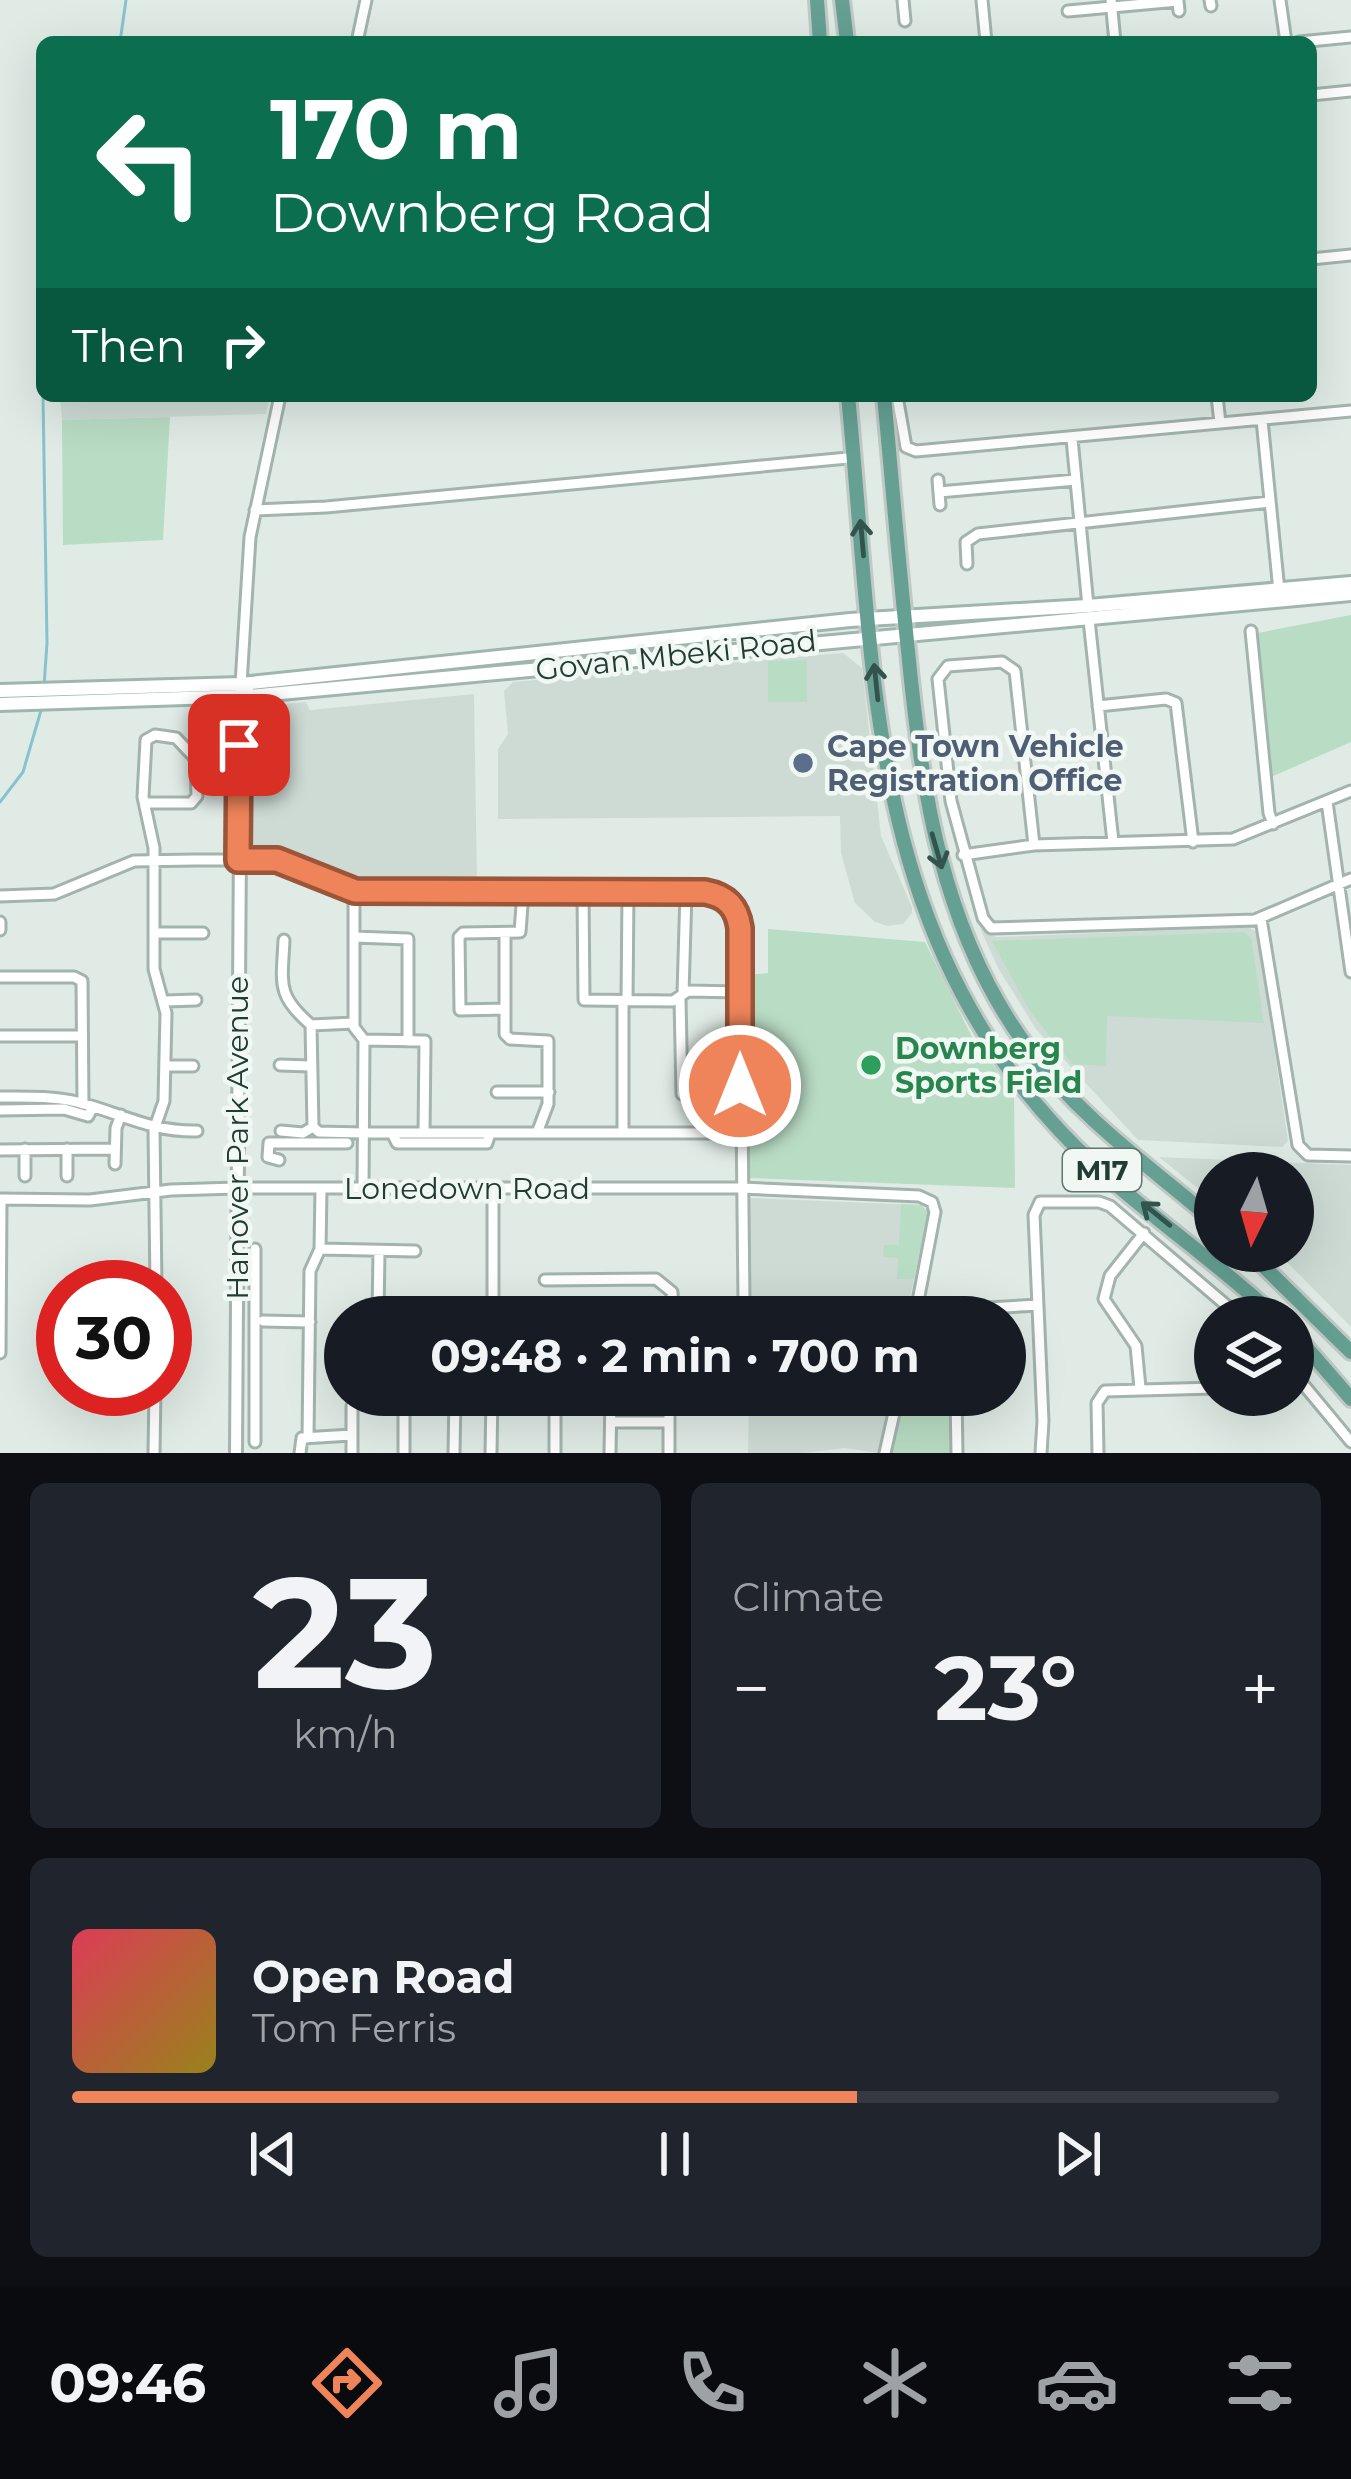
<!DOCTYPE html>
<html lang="en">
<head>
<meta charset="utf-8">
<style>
  body { margin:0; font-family:Montserrat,sans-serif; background:#20242c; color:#f1f3f6; height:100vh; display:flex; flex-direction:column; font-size:45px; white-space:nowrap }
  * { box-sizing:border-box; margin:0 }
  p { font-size:39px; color:#9ea1a6 }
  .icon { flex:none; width:66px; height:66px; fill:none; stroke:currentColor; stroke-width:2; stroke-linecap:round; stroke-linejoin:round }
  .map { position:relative; height:1453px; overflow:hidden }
  .side { display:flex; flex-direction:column; gap:30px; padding:30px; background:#0d0f14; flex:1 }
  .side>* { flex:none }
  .hud { position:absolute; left:36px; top:36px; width:1281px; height:366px; border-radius:18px; box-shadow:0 12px 48px #0002; background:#0b6e4f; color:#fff; overflow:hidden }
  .needle { width:78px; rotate:185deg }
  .controls { position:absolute; left:1194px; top:1152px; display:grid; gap:24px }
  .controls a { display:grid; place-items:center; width:120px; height:120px; border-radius:50%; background:#171b24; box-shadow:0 12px 48px #0002; font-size:60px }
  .speed { position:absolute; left:36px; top:1260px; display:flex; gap:24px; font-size:60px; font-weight:700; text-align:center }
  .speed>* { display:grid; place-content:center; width:156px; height:156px; border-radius:50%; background:#171b24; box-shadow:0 12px 48px #0002; line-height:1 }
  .speed .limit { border:18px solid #d22; background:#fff; color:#111 }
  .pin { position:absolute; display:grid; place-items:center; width:102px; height:102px; color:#fff; margin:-51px; border-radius:24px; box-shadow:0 6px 18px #0006 }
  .me { position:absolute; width:132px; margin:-66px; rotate:0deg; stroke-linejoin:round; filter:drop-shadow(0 0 9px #0008) }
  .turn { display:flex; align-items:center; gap:42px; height:252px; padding:0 36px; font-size:54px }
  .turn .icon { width:156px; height:156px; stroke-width:2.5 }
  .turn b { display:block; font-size:84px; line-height:102px }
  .then { display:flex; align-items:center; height:114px; padding:0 36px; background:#0003; gap:24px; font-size:45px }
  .big { font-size:90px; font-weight:700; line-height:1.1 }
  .side .tile { flex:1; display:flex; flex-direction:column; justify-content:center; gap:18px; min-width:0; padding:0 42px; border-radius:18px; background:#20242c }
  .side .dial { align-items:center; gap:0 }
  .dial b { font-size:156px; line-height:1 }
  .song { display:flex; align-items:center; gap:36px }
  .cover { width:144px; height:144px; border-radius:18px; background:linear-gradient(135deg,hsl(350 70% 55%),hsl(50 70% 35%)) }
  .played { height:12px; border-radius:6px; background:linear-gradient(90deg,#ef845a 65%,#363941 65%) }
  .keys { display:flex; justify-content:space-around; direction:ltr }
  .heat { display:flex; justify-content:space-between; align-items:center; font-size:66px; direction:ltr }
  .side .tiles { flex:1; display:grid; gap:30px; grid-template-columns:1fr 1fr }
  .tile:last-child { grid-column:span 2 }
  .trip { position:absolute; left:324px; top:1296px; width:702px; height:120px; border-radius:60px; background:#171b24; box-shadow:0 12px 48px #0002; font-weight:700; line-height:120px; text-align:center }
  .menu { display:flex; height:192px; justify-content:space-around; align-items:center; background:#090b0e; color:#9ea1a6 }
  .menu .icon { width:84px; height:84px }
  .menu .selected { color:#ef845a }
  .menu b { font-size:54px; color:#f1f3f6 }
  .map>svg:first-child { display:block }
  .built { fill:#cedbd5 }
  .green { fill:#b9dcc4 }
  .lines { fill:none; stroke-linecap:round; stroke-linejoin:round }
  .stream { stroke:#89c2cf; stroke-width:3 }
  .minor-casing { stroke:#a3b3ad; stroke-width:15 }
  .tertiary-casing { stroke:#a3b3ad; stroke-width:16 }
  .secondary-casing { stroke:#9fb6af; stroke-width:18 }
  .primary-casing { stroke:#c1c8c6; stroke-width:20 }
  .minor { stroke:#fff; stroke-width:9 }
  .tertiary { stroke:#fff; stroke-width:10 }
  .secondary { stroke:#fff; stroke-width:12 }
  .primary { stroke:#65a093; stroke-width:14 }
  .oneway { stroke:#32544c }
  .route-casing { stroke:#9b563a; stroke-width:30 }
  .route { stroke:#ef845a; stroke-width:21 }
  .service-dot { fill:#5c6f8a; stroke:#f1f8f4; stroke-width:4.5 }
  .leisure-dot { fill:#2e9e5b; stroke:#f1f8f4; stroke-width:4.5 }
  .labels { text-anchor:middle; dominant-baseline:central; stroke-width:9; stroke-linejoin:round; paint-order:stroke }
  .shield { fill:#f1f8f4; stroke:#5f746e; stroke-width:3 }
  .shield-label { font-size:27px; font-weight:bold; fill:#213b35 }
  .street-label { font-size:30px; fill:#213b35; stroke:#f1f8f4 }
  .service-label { font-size:30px; font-weight:bold; fill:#4e5e75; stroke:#f1f8f4; text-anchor:start }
  .leisure-label { font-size:30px; font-weight:bold; fill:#27864d; stroke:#f1f8f4; text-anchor:start }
</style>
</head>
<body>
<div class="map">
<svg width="1351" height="1453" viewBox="0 0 1351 1453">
  <rect width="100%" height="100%" fill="#e0ebe6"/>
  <!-- built -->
  <path class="built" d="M60,396H270L266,414L62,420Z
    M843,653L862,668L881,836L912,907V913L903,924L887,926L875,922L855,903L841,853L840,816L498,819V749L508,734L504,691L513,682Z
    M474,694L477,882H347L293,852L261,851L251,846L252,717L262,706L306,702L310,710Z
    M1248,927L1257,932L1288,1141L1282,1147L1138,1140L1036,1029L998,968L980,928L996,937Z
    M1159,1157L1351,1165V1327L1276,1251H1293V1173H1215V1202Z
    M749,1198L921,1205L928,1212L906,1317H749Z
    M749,1395H890L878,1453L845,1448L804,1453H748Z"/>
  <!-- green -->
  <path class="green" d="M170,417L163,540L63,545L62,420Z
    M1351,615V742L1264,780L1247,635Z
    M807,660V702H768V661Z
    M768,929L925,942L973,1039L1014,1092L1015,1188L749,1178V975L768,973Z
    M1244,932L1251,938L1264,1023L1107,1016L1106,1066L1072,1064L1029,1010L992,941Z
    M901,1204L921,1205L928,1212L914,1279H897L898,1258L883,1257L884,1245H899Z
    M903,1395H952L954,1453H890Z"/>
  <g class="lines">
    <!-- stream -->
    <path class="stream" d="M120,42L126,0
      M43,396L47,643L44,686
      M0,802L23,772L42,707"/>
    <defs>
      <path id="minor" d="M903,0L905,21
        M982,0L986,42
        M1111,0L1115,42
        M1210,0L1211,6
        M1280,0L1286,42
        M1068,11L1178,1L1179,11
        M357,42L366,0
        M1299,42L1351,37
        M1311,95L1351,91
        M1311,259L1351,255
        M897,396L906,447L916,451L1351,411
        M1217,396L1220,423
        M1262,420L1279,591
        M1072,439L1088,606
        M938,480L940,505
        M939,492L1076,480
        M255,510L326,507L848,458
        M967,564L966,542L978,534L1270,502
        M1089,620L1113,842
        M1251,631L1269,813L1273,824
        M241,684L250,537L280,396
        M1098,706L1166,699L1176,703L1193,842
        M1327,802L1351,972
        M145,803H191L197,796L196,759L176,738L155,735L146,740L143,797L154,848V969L166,1013L164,1101L154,1130L156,1287
        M1034,845L1015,671L1002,662L948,666L938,679L951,801L983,918L991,928L1255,920L1351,879
        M963,855L1034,845L1233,839L1351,791
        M354,891V1027L364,1040
        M583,892L584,1000L673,1001L688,991L740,992
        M0,896L54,894L134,861L195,860H277L354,891L705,892C727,896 737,907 740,929L744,1302L736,1309H673
        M1261,919L1298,1145L1308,1155L1351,1156
        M0,922V930
        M154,933H203
        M505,933V1034L510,1039L548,1041V1104L537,1133
        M354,937L408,939V1041
        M284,940C282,984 276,995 311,1025
        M0,977H74L82,981L83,1104
        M683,993L686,892
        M680,999L682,1094
        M165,1001L196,1000
        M623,1001V1133
        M627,1001L628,893
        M505,1009L460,1010L459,937L463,933L520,932L523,892
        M311,1025L313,1127
        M311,1025L354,1023
        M0,1036H82
        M364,1040L425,1041L424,1133
        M280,1065L310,1066
        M165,1066H193
        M497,1092H549
        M0,1097C26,1097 52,1096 77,1102C121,1113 150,1132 197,1131
        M0,1110L64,1109L88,1116L93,1107
        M313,1127L319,1132L363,1133H740
        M281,1131L303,1133L313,1127
        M392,1133L397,1143H487L490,1133
        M25,1149V1176
        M67,1149V1176
        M0,1150L115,1149
        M279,1160L268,1157L269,1143H347
        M115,1164L116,1128L121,1115
        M363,1188L364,1040
        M0,1199L90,1200L171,1190L237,1188H742L919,1196L932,1202L935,1212L915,1317
        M320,1249L415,1251
        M545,1280L656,1279L672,1292L673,1317
        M918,1302L952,1310L1038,1305
        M428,1315L493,1316
        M378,1317L379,1251
        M493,1317V1188
        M263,1321L310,1322
        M0,1353L1,1200
        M1293,1372L1351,1442
        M1140,1388L1136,1346L1104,1299L1110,1276L1144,1233
        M956,1395L957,1453
        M404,1397V1453
        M611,1422H669
        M308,1438L310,1271L320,1249L321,1189
        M255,1442V1249
        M154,1453L155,1389
        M300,1453L302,1438L352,1435
        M352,1453V1406L358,1399L492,1398
        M454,1453L455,1397
        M491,1453L492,1395
        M555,1453V1395
        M610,1453L611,1395
        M669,1453V1395
        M885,1453L898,1395
        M1041,1453L1043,1421L1034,1215L1040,1202H1099L1110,1206L1240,1317
        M1098,1453L1097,1403L1105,1391L1215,1388"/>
      <path id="tertiary" d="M244,796L248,688
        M236,1453L241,688"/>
      <path id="secondary" d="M0,691L241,684L850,620L1088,606L1351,583
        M0,704L248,696L1351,594"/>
      <path id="primary" d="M817,0L820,42
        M842,0L847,42
        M848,396C875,663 864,924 1062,1133C1126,1201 1207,1253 1276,1317
        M884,396C892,481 899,566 908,651C922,791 941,931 1028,1048C1080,1118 1149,1166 1215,1222
        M1248,1251L1351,1352
        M1293,1332L1351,1399"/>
    </defs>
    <!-- minor casing -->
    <use href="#minor" class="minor-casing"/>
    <!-- tertiary casing -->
    <use href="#tertiary" class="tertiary-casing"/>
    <!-- secondary casing -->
    <use href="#secondary" class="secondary-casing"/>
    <!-- primary casing -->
    <use href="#primary" class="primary-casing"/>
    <!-- minor -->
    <use href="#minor" class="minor"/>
    <!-- tertiary -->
    <use href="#tertiary" class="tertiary"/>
    <!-- secondary -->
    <use href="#secondary" class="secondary"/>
    <!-- primary -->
    <use href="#primary" class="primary"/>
  </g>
  <!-- one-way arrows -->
  <defs><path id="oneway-shaft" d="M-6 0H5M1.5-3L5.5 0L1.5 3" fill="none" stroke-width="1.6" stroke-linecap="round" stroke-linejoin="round" transform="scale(3)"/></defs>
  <g class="oneway">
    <use href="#oneway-shaft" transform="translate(862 538) rotate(-95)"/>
    <use href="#oneway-shaft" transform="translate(876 682) rotate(-96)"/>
    <use href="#oneway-shaft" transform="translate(937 851) rotate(74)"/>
    <use href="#oneway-shaft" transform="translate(1156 1214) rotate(-141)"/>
  </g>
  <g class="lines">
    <defs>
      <path id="route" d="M239,745L238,860H277L355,891L705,892C727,896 737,907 740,928V1086"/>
    </defs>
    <!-- route casing -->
    <use href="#route" class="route-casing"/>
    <!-- route -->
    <use href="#route" class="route"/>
  </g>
  <!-- markers -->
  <circle class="service-dot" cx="803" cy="763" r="12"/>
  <circle class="leisure-dot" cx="871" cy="1065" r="12"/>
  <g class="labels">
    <!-- shield labels -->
    <rect class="shield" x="1063" y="1149" width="78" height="42" rx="9"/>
    <g class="shield-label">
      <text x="1102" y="1170">M17</text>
    </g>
    <!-- street labels -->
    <g class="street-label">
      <text transform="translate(676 655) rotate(-6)">Govan Mbeki Road</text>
      <text transform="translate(237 1138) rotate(-90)">Hanover Park Avenue</text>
      <text x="467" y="1188">Lonedown Road</text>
    </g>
    <!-- service labels -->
    <g class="service-label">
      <text x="827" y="746">Cape Town Vehicle<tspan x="827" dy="34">Registration Office</tspan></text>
    </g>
    <!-- leisure labels -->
    <g class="leisure-label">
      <text x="895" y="1048">Downberg<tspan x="895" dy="34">Sports Field</tspan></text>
    </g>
  </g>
</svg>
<div class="controls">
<a><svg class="needle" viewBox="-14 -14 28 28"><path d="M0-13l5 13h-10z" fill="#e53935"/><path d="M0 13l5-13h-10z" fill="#9ea1a6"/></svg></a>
<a><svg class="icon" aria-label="layers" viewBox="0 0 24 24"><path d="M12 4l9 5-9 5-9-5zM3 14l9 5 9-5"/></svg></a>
</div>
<div class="speed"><div class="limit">30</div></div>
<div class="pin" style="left:239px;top:745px;background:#d93025"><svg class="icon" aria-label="arrive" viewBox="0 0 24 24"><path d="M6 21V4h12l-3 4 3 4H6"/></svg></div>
<svg class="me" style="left:740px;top:1086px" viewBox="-20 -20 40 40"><circle r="17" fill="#ef845a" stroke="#fff" stroke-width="3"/><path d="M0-11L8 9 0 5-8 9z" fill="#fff"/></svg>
<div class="trip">09:48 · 2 min · 700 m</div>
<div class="hud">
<div class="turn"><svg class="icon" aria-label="left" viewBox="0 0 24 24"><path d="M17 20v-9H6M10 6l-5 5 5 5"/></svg><div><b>170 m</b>Downberg Road</div></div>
<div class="then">Then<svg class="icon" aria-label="right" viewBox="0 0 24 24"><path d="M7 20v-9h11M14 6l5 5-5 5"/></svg></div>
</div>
</div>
<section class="side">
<div class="tiles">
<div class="tile dial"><b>23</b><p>km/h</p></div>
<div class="tile"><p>Climate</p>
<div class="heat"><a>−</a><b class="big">23°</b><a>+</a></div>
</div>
<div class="tile">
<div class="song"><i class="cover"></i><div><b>Open Road</b><p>Tom Ferris</p></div></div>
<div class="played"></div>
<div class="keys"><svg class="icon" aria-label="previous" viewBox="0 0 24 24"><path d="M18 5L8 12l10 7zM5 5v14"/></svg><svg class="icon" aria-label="pause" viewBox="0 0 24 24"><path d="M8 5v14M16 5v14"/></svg><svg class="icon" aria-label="next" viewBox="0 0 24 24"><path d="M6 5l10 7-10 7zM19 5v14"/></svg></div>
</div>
</div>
</section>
<nav class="menu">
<b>09:46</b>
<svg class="icon selected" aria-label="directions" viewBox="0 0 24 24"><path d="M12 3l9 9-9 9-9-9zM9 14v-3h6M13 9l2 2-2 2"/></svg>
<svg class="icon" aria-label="music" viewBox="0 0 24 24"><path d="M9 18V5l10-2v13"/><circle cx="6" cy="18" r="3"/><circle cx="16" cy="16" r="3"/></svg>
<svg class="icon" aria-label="phone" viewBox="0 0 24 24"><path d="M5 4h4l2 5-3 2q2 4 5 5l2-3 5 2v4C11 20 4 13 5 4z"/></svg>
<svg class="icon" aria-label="climate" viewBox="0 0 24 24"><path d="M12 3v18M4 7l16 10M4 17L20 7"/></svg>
<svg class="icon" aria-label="car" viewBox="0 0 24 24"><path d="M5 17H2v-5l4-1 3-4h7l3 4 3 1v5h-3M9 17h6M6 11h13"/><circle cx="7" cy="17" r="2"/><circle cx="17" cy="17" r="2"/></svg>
<svg class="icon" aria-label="filters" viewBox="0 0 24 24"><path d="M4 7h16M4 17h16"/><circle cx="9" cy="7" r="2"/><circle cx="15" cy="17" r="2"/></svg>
</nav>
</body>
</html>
